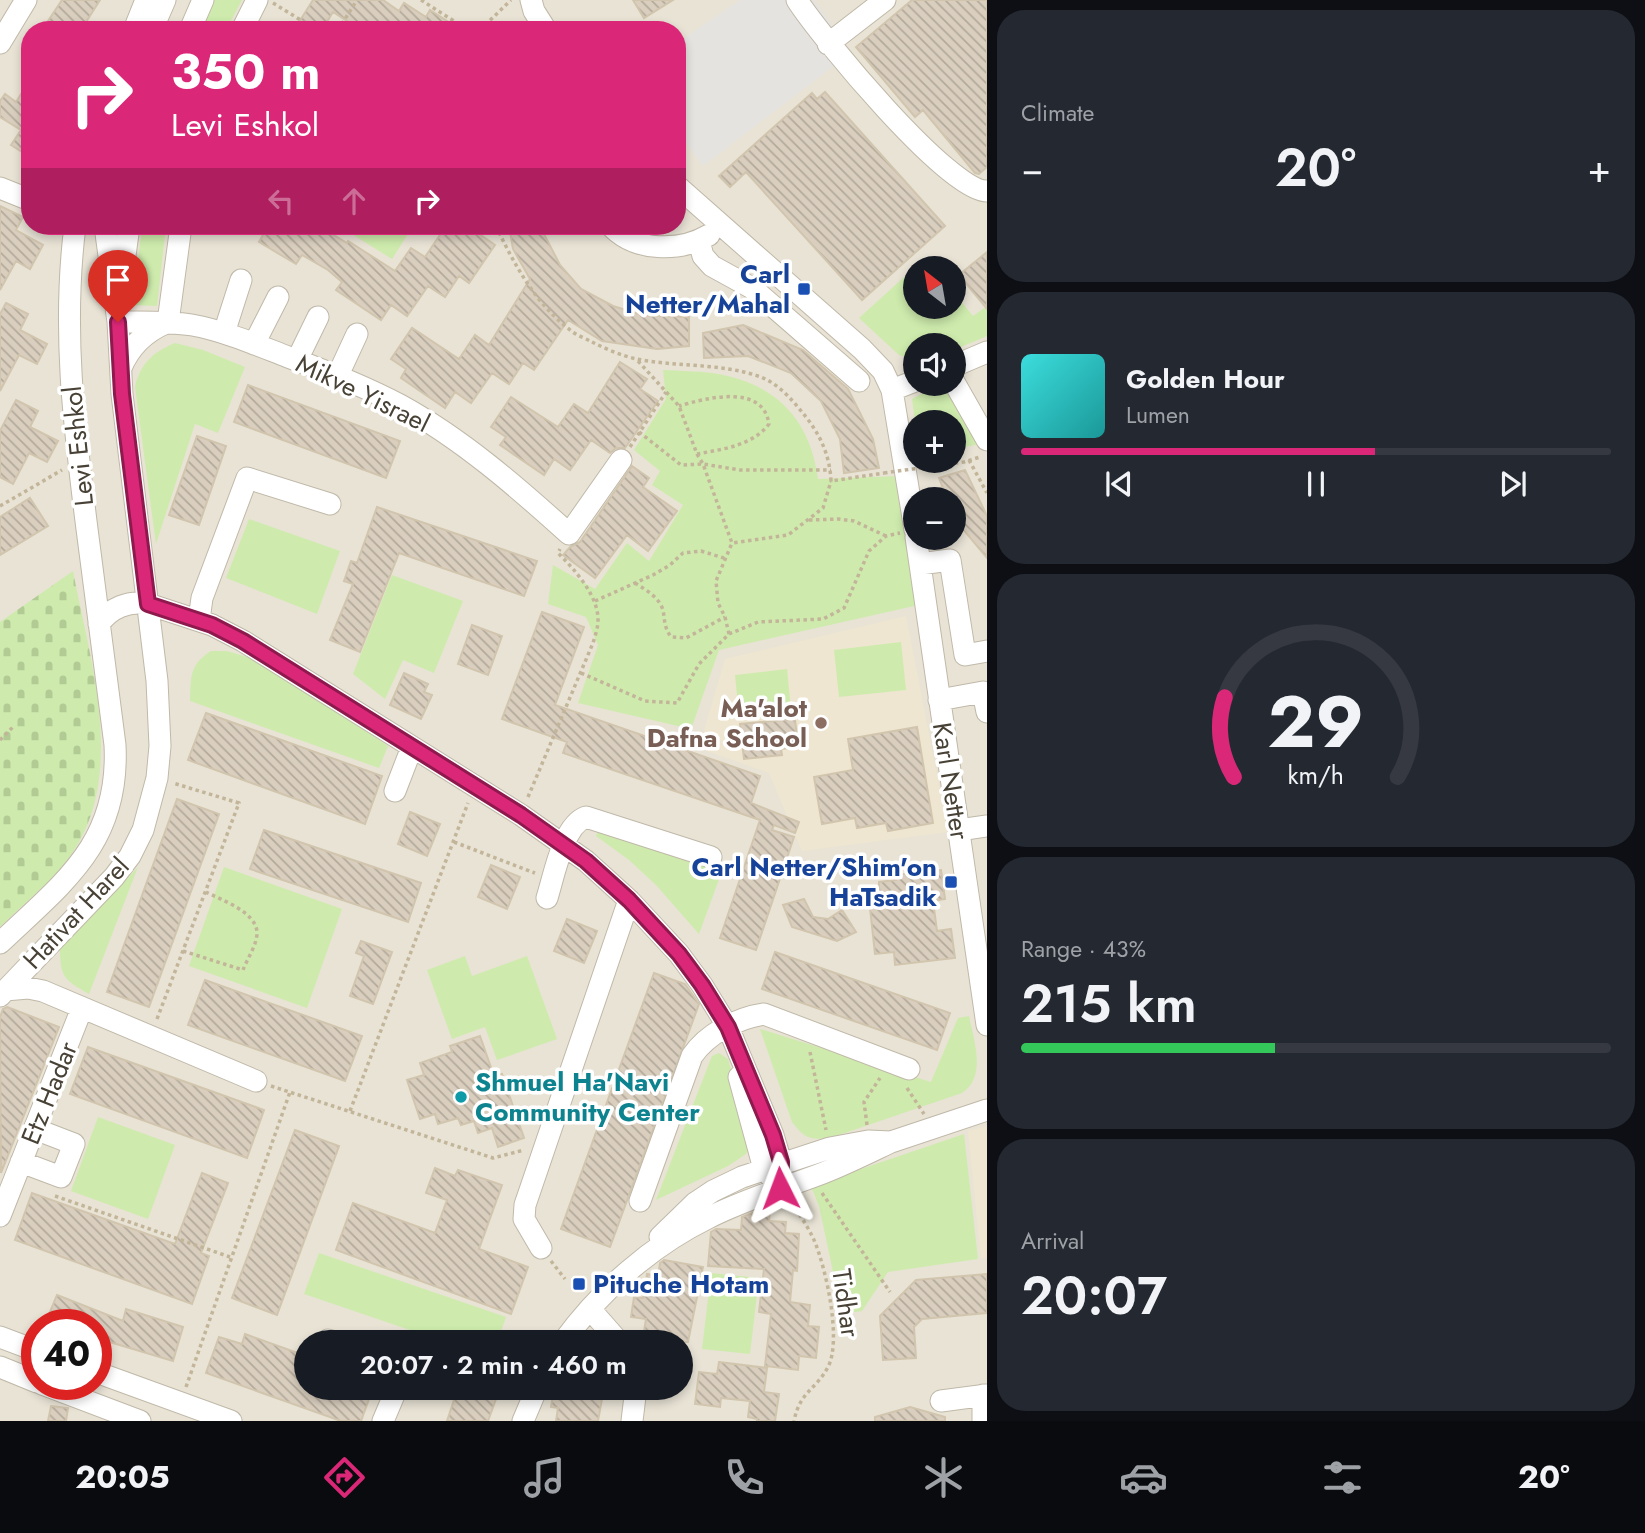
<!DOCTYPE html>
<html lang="en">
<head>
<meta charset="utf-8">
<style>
  body { margin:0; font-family:Jost,sans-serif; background:#242831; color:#f1f3f6; height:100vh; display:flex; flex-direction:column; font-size:26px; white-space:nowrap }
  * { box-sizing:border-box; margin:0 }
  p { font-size:23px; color:#9ea1a6 }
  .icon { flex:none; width:38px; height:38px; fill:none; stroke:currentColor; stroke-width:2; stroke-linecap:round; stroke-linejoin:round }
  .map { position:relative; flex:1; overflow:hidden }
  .drawer { display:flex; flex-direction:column; gap:10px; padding:10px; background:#0d0f14; width:658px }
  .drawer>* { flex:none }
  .banner { position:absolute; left:21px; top:21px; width:665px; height:214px; border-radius:28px; box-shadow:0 4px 10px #0003; background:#db2777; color:#fff; overflow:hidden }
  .needle { width:46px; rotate:329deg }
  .controls { position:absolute; left:903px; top:256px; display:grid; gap:14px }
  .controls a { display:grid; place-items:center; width:63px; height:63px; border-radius:50%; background:#171b24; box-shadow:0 4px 10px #0003; font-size:35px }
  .speed { position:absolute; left:21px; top:1309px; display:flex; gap:14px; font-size:35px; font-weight:700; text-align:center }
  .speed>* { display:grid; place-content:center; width:91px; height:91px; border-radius:50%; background:#171b24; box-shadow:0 4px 10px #0003; line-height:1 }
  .speed .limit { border:10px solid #d22; background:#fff; color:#111 }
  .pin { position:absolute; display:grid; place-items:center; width:60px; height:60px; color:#fff; margin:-72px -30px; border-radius:50% 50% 50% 0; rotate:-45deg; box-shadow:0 0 7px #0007 }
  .pin .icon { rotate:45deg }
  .me { position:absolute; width:77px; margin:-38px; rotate:357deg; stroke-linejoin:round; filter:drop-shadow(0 0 5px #0008) }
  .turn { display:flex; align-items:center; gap:24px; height:147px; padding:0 35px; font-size:32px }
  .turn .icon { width:91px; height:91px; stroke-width:2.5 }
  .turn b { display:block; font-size:49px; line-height:60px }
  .lanes { display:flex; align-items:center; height:66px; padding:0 35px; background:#0003; justify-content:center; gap:35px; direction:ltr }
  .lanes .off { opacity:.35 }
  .big { font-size:52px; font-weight:600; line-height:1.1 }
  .drawer .card { flex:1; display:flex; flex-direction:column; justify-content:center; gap:10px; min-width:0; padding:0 24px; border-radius:28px; background:#242831 }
  .drawer .dial { align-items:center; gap:0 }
  .dial svg { height:182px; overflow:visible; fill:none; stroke:#363941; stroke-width:7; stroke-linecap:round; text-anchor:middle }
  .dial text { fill:#f1f3f6; stroke:none }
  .song { display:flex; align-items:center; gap:21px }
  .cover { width:84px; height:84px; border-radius:10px; background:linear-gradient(135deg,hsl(180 70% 55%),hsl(180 70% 35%)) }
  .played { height:7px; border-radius:4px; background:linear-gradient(90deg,#db2777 60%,#363941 60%) }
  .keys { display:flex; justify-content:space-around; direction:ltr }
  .heat { display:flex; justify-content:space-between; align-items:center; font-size:38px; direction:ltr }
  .charge { height:10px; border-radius:5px; background:linear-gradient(90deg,#34c759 43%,#363941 0) }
  .trip { position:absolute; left:294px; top:1330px; width:399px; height:70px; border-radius:35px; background:#171b24; box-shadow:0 4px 10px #0003; font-weight:600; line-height:70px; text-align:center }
  .dock { display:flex; height:112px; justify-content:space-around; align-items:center; background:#090b0e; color:#9ea1a6 }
  .dock .icon { width:49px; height:49px }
  .dock .selected { color:#db2777 }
  .dock b { font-size:32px; color:#f1f3f6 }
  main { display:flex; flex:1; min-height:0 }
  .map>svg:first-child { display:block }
  .residential { fill:#e8e3d5; fill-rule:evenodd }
  .education { fill:#eee6d0 }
  .green { fill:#ceebad }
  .cemetery { fill:url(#cemetery-stones) }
  .parking { fill:#e5e3df }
  .building { fill:url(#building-back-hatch); stroke:#d2c5ae; stroke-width:2 }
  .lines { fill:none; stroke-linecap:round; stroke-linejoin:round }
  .minor-casing { stroke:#c0b9a9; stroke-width:23 }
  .path { stroke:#c3b599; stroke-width:3.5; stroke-dasharray:3.5 3.5; stroke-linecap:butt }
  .minor { stroke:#fff; stroke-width:21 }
  .path-bridge { stroke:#c3b599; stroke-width:3.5; stroke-dasharray:3.5 3.5; stroke-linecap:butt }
  .route-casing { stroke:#8e194d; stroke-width:18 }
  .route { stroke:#db2777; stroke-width:12 }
  .transit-dot { fill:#1a4fb4; stroke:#fff; stroke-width:2.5 }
  .education-dot { fill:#8d6e63; stroke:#fff; stroke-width:2.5 }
  .culture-dot { fill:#0f9aa8; stroke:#fff; stroke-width:2.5 }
  .labels { text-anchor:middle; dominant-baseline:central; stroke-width:7; stroke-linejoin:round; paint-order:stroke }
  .transit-label { font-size:26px; font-weight:bold; fill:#164399; stroke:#fff; text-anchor:end }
  .street-label { font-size:26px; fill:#484135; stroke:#fff }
  .education-label { font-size:26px; font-weight:bold; fill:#785e54; stroke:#fff; text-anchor:end }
  .culture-label { font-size:26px; font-weight:bold; fill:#0d838f; stroke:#fff; text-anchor:start }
</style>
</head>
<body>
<main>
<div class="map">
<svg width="987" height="1421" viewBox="0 0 987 1421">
  <defs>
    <pattern id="cemetery-stones" width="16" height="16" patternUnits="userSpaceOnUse" patternTransform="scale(1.75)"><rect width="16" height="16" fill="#ceebad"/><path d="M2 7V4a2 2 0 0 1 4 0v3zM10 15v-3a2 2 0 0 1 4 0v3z" fill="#b2cb95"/></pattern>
    <pattern id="building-back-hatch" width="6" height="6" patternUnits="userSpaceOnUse" patternTransform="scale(1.75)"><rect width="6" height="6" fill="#dacfbf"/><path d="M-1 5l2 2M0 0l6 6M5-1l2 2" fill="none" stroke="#b3aa9c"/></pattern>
  </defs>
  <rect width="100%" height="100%" fill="#f4f0e7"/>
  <!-- residential -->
  <path class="residential" d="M0,0H987V1421H0ZM30,30H677V226H30ZM915,268H954V306H915ZM915,345H954V383H915ZM915,422H954V460H915ZM915,499H954V537H915ZM37,1325H96V1384H37ZM306,1342H681V1388H306Z"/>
  <!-- education -->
  <path class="education" d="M906,616L948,832L802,851L769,773L699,748L725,659Z
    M987,1126V1257L981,1259L968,1131Z"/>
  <!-- green -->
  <path class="green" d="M214,0H242L226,30H201Z
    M142,226H166L157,306L133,305Z
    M339,226H413L392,259Z
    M925,258L933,268H915V306H954V293L973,316L987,306V336L954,350V345H915V360L899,355L859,318Z
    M175,343L203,350L245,367L218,433L195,424L156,544L135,387C140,364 153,352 175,343Z
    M663,370C679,371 696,371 712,373C774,382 810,418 818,479L899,476L923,604L719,650L691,729L578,703L598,645L586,617L548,604L553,565L595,589L627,543L649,561L683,505L652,485L660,471L634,450L666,399Z
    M942,383H945L980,444L954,449V422H915L912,399Z
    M249,519L340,551L317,614L226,578Z
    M392,575L463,601L434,673L403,660L385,699L353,674Z
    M901,642L906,690L839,697L834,650Z
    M211,651H227L257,660L388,746L379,768L190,701C191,677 189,665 211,651Z
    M787,669L791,710L739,715L735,675Z
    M599,829L722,871L699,934L656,885L629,860L596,836Z
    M138,867L89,994C65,980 60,978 60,949Z
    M224,867L342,909L307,1008L189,966Z
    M465,956L472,976L527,956L557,1039L497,1060L485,1027L452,1039L427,970Z
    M969,1016C974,1041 987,1077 962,1093L833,1137C811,1141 805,1139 792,1122L760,1029L931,1082L958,1018Z
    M719,1053L728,1059L751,1143L746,1154L728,1166L656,1200L712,1056Z
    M98,1117L175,1145L148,1219L71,1191Z
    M964,1134L978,1259L888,1272L862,1311L842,1314L819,1206L811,1186Z
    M319,1253L506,1317L497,1342H445L304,1294Z
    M711,1273L759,1278L750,1354L702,1349Z"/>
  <!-- cemetery -->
  <path class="cemetery" d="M73,571C90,662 129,777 68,859C52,881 20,907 0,927V622Z"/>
  <!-- parking -->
  <path class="parking" d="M740,0H814L852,52L703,166L677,131V43Z"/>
  <!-- building -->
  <path class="building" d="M62,0H100L81,30H62L48,21Z
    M313,0H383L399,11L404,3L426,17L430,10L447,21L442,28L445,30H361L333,12L322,30H294Z
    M633,0H673L644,18Z
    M912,0H987V167L979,174L975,173L923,110L915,117L856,47Z
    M30,80V157L11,145L21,130L0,117V101L5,94L16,102Z
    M825,92L945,226L862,300L746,172L730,187L719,176L812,93L817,99Z
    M0,206L23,217L16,230L43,245L30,269L16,261L0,290Z
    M268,226H291L303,233L308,226H319L347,243L348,241L395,271L411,248L425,257L446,226H483L478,233L495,245L469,283L459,276L445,297L428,286L407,316L391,305L381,320L336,290L342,282L328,270L302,255L296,264L259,242Z
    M509,226H542L544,234L560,265L581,289L613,306L642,315L689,317V346L657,349L602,341L568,320L534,370L523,363L509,384L492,373L471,403L455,392L445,408L401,378L406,369L391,359L412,328L459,359L475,335L489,345L530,279L513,249Z
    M987,252V309L959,275Z
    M6,303L28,314L20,330L47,344L37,364L19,355L0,391V314Z
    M743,325L803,350L848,389L873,439L879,468L844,473L840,439L821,401L791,373L748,356L704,358L703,333Z
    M620,362L647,379L640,389L658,401L625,448H616L610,453L591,440L570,470L554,459L544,475L500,445L506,437L491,427L511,397L558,427L574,404L588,413Z
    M248,385L400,441L386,478L234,422Z
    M16,400L38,411L30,427L58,441L47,462L29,453L13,484L0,477V431Z
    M197,436L226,446L199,525L169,515Z
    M632,466L649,478L643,487L677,511L648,551L627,535L595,578L563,555L570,547L580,542Z
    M965,470L987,516V558L962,528L954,513V499H947L939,478Z
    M30,498L48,526L0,555V517Z
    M377,507L537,561L524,596L399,553L360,652L330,640L353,584L344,581L351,561L357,563Z
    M542,612L584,627L555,705L760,776L751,803L799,822L795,833L774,825L772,830L794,837L756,950L720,938L760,820L563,753L567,742L502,719Z
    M472,625L502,636L488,675L458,664Z
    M404,673L428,684L424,692L432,695L421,719L390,705Z
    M206,713L382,776L365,824L188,760Z
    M795,719L798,747L781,749L782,755L744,759L740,724Z
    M917,727L933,823L888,831L886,823L857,828L855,818L822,824L814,777L853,770L848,739Z
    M177,799L219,814L149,1007L107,992Z
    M410,812L440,824L427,856L398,844Z
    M264,830L421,883L408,922L250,869Z
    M491,865L520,877L507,909L478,897Z
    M941,870L945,899L933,901L937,931L951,929L955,958L895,965L894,952L875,954L868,890L879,889V882L896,880V875Z
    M804,899L813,917L828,919L842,910L856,932L837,941L792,927L783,905Z
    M567,919L597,931L584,963L554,951Z
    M361,941L392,952L373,1004L350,996L364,956L356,953Z
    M775,952L950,1013L937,1050L762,989Z
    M654,973L685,984L699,1004L610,1247L561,1229Z
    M205,980L362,1036L345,1081L188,1025Z
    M7,1007L59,1027L1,1173L0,1017L3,1009Z
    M480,1036L494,1076L502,1074L524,1138L498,1147L492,1128L478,1133L474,1121L461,1125L458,1118L438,1124L435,1114L420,1119L407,1080L424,1075L420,1063L452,1052L450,1046Z
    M88,1047L264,1110L247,1158L70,1094Z
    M295,1130L339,1146L277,1315L232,1298Z
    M435,1168L455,1176L458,1170L502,1185L479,1249L528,1267L511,1314L336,1250L353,1203L435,1233L447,1200L426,1193Z
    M202,1173L228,1183L201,1253L209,1256L192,1304L15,1240L32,1193L175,1244Z
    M760,1210L770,1211L769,1221L786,1222L785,1233L799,1234L797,1271L793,1270L790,1302L810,1305L808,1326L819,1327L816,1358L799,1356L798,1370L765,1366L771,1314L759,1312L764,1269L708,1266L711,1232L716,1229L741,1230L742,1217Z
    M664,1260L703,1267L688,1342H668L643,1338L646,1319L631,1317L634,1297L643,1298L647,1274L658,1276L660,1263Z
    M987,1274V1313L922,1319L914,1327L916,1358L883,1360L880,1316L916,1280Z
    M57,1295L123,1321L126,1309L183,1327L173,1361L96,1338V1325H63L47,1319Z
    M245,1334L306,1356V1388H373L361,1421H341L206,1373L219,1337L242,1344Z
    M719,1362L767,1368L764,1392L779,1394L775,1421H757V1419L748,1417L750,1401L721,1398L720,1407L695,1404L699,1372L717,1374Z
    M458,1388H500L488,1421H447Z
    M554,1388H604L598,1421H556L558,1408L551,1407Z
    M51,1406L68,1408L66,1421H48Z
    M910,1407L945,1417V1421H875V1417Z"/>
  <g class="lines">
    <defs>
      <path id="minor" d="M531,0L534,11L546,30
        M797,0C820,36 950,193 987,191
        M134,30L146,0
        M152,30L165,0
        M190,30L203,0
        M242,30L257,0
        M0,43L26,0
        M828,44L885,0
        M677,186L862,349L883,371L892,390L915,530
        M0,188L30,200
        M611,226C635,252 680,252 709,235
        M699,241L703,256L712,266L752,288L859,381
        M120,292L129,226
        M118,322C143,322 168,321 192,325C225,331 257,345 288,357C326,371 364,386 400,405C462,439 517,487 569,534L621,460
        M168,322L181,226
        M224,333L241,280
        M254,344L278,297
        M297,360L318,317
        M954,366L987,352
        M121,368C130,346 145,332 166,323
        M338,375L357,334
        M954,382L987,440
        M892,390L915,381
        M916,537L987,1025
        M920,564L950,560L965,655L987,651
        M199,620L202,598L247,478L330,504
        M99,624C110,608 129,600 148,604L212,625L243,641L521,815L586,861L629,900L679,954L702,985L728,1027L773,1135L781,1162L780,1188
        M939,700L983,692L987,712
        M395,791L412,747
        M959,830L987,826
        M547,898C554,876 563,825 586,817L711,857
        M0,943C64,882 120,843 115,745C105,673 96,601 87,529C74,426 62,329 75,226
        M5,990L28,988L43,991L256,1081
        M0,996L114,877L130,856L143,830L157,778L160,746L157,681L122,394L118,322L105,226
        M739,1077L764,1169L772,1178
        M21,1162L61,1177L74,1144L35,1129
        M640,1201L692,1056C707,1034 737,1018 764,1014L909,1069
        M0,1216L82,1008
        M660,1237L695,1203L713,1191L742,1177L830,1148L868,1141L891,1142L987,1110
        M541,1248L524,1219L525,1205L629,900
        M590,1309L619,1342
        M0,1337L37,1351
        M328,1340L335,1342
        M563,1342C600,1291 651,1246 708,1218C745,1199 784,1188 823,1173C846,1164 868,1153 891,1142
        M0,1367L37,1382
        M96,1372L231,1421
        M42,1384L140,1421
        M941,1401L987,1395
        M383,1421L397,1388
        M523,1421L537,1388
        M632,1421L636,1388
        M983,1421V1395"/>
    </defs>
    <!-- minor casing -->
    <use href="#minor" class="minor-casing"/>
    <!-- path -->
    <path class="path" d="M421,0L468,30
      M273,3L317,30
      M338,30L357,0
      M480,30L511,0
      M496,226C514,264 535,303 569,329C575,335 585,338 592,342C606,349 622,356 637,359C676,367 720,363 758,376C779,383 793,401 806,417C821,436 830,457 831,481L884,473
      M638,361L679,406L697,454C723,449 752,446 769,424C763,383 706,398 679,406
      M639,432L681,465L703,464L740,470H831
      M630,447L666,392
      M697,454L703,464L732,543L788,535L823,508L831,481
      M969,460L987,493
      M927,467L964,462L980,457
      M0,506L62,470
      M809,520L838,519L854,521L886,536
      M635,583C646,590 659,597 663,610C665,621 664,627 671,637L686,638L725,617
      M595,601L653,575L670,565L683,553L701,551L724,558
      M729,634L725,617L718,603L716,581L732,543
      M581,673L645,701L677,703L699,664L729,634L758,622L823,619L844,608L869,551L886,536L900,533
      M0,740L14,726
      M528,797L593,643C595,636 598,628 598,621C599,596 574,569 558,553L560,549
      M454,842L535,873
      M183,951L243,970C247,959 257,945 257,933C257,912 221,900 206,892
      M157,1019L239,803L173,783
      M810,1052L826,1130
      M271,1086L493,1158L524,1150
      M907,1088L924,1114
      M350,1111L468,803
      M867,1125L864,1102L880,1078
      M822,1193L890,1292
      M55,1196L230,1257
      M791,1203C800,1215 808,1227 814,1240C826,1268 842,1340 828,1367C816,1390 800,1391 794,1421
      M551,1261L565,1279
      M186,1387L290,1092"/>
    <!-- minor -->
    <use href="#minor" class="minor"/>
    <!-- path-bridge -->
    <path class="path-bridge" d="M884,473L927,467"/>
  </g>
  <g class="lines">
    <defs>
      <path id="route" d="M118,322L122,394L148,604L212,625L243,641L521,815L586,861L629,900L679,954L702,985L728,1027L773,1135L781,1162L780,1188"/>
    </defs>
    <!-- route casing -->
    <use href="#route" class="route-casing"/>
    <!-- route -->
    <use href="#route" class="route"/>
  </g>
  <!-- markers -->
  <g class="transit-dot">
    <rect x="797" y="282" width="14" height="14" rx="3.5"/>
    <rect x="944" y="875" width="14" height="14" rx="3.5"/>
    <rect x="572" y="1277" width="14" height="14" rx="3.5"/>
  </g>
  <circle class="education-dot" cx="821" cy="723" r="7"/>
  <circle class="culture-dot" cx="461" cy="1097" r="7"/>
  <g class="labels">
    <!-- transit labels -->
    <g class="transit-label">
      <text x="790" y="274">Carl<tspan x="790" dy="30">Netter/Mahal</tspan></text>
      <text x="937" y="867">Carl Netter/Shim'on<tspan x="937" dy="30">HaTsadik</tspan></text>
      <text x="593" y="1284" text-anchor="start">Pituche Hotam</text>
    </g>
    <!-- street labels -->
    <g class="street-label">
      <text transform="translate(363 393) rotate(26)">Mikve Yisrael</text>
      <text transform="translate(78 446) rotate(-96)">Levi Eshkol</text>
      <text transform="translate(951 781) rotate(81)">Karl Netter</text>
      <text transform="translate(76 913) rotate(-47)">Hativat Harel</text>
      <text transform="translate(49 1093) rotate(-68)">Etz Hadar</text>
      <text transform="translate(846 1303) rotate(82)">Tidhar</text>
    </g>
    <!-- education labels -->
    <g class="education-label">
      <text x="807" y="708">Ma'alot<tspan x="807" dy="30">Dafna School</tspan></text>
    </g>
    <!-- culture labels -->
    <g class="culture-label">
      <text x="475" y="1082">Shmuel Ha'Navi<tspan x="475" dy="30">Community Center</tspan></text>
    </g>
  </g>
</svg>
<div class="controls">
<a><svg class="needle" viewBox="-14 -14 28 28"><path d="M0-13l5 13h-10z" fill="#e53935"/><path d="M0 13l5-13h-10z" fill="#9ea1a6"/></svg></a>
<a><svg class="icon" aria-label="sound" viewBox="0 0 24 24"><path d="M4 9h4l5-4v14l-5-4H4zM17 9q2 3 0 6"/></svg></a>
<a>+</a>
<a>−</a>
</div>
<div class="speed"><div class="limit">40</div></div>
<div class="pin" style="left:118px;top:322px;background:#d93025"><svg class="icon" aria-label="arrive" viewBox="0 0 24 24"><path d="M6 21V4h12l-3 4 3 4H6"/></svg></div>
<svg class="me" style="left:780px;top:1188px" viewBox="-20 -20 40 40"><path d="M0-17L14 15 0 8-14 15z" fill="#db2777" stroke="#fff" stroke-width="4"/></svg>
<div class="trip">20:07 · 2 min · 460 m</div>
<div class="banner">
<div class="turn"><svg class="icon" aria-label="right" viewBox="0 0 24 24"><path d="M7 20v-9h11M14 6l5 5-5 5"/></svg><div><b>350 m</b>Levi Eshkol</div></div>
<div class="lanes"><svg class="icon off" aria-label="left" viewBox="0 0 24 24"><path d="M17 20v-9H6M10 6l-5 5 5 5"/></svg><svg class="icon off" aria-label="ahead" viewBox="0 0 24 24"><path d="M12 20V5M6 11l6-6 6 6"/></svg><svg class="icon" aria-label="right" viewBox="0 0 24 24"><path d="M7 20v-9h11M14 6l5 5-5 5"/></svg></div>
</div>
</div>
<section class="drawer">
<div class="card"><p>Climate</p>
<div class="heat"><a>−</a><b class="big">20°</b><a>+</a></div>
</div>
<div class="card">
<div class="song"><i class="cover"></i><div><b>Golden Hour</b><p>Lumen</p></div></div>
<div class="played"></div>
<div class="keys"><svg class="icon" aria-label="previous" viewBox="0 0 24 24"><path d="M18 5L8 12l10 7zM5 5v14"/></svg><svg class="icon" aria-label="pause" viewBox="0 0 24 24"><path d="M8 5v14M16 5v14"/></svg><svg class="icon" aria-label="next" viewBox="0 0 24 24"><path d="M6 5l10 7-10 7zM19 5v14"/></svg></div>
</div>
<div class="card dial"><svg viewBox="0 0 100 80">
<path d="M14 69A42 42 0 1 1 86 69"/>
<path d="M14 69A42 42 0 0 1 10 34" stroke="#db2777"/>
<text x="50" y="56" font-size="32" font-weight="700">29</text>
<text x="50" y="72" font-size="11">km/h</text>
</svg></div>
<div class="card"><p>Range · 43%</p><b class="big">215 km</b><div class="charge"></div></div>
<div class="card"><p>Arrival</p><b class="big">20:07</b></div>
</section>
</main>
<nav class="dock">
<b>20:05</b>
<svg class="icon selected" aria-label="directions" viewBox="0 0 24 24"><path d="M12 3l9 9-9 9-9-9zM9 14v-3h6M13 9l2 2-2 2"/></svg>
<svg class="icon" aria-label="music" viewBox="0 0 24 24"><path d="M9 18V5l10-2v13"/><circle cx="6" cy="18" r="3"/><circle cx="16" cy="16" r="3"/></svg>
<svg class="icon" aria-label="phone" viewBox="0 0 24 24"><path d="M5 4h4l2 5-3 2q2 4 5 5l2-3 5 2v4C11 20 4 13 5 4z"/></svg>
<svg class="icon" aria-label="climate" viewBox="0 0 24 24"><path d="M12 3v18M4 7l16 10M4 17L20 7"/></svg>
<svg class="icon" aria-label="car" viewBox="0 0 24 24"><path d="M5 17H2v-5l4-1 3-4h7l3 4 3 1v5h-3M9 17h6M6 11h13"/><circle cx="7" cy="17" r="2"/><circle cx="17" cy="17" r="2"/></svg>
<svg class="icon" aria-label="filters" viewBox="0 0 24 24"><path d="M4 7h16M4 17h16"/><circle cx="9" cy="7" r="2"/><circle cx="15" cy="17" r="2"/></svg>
<b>20°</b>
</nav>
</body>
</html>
